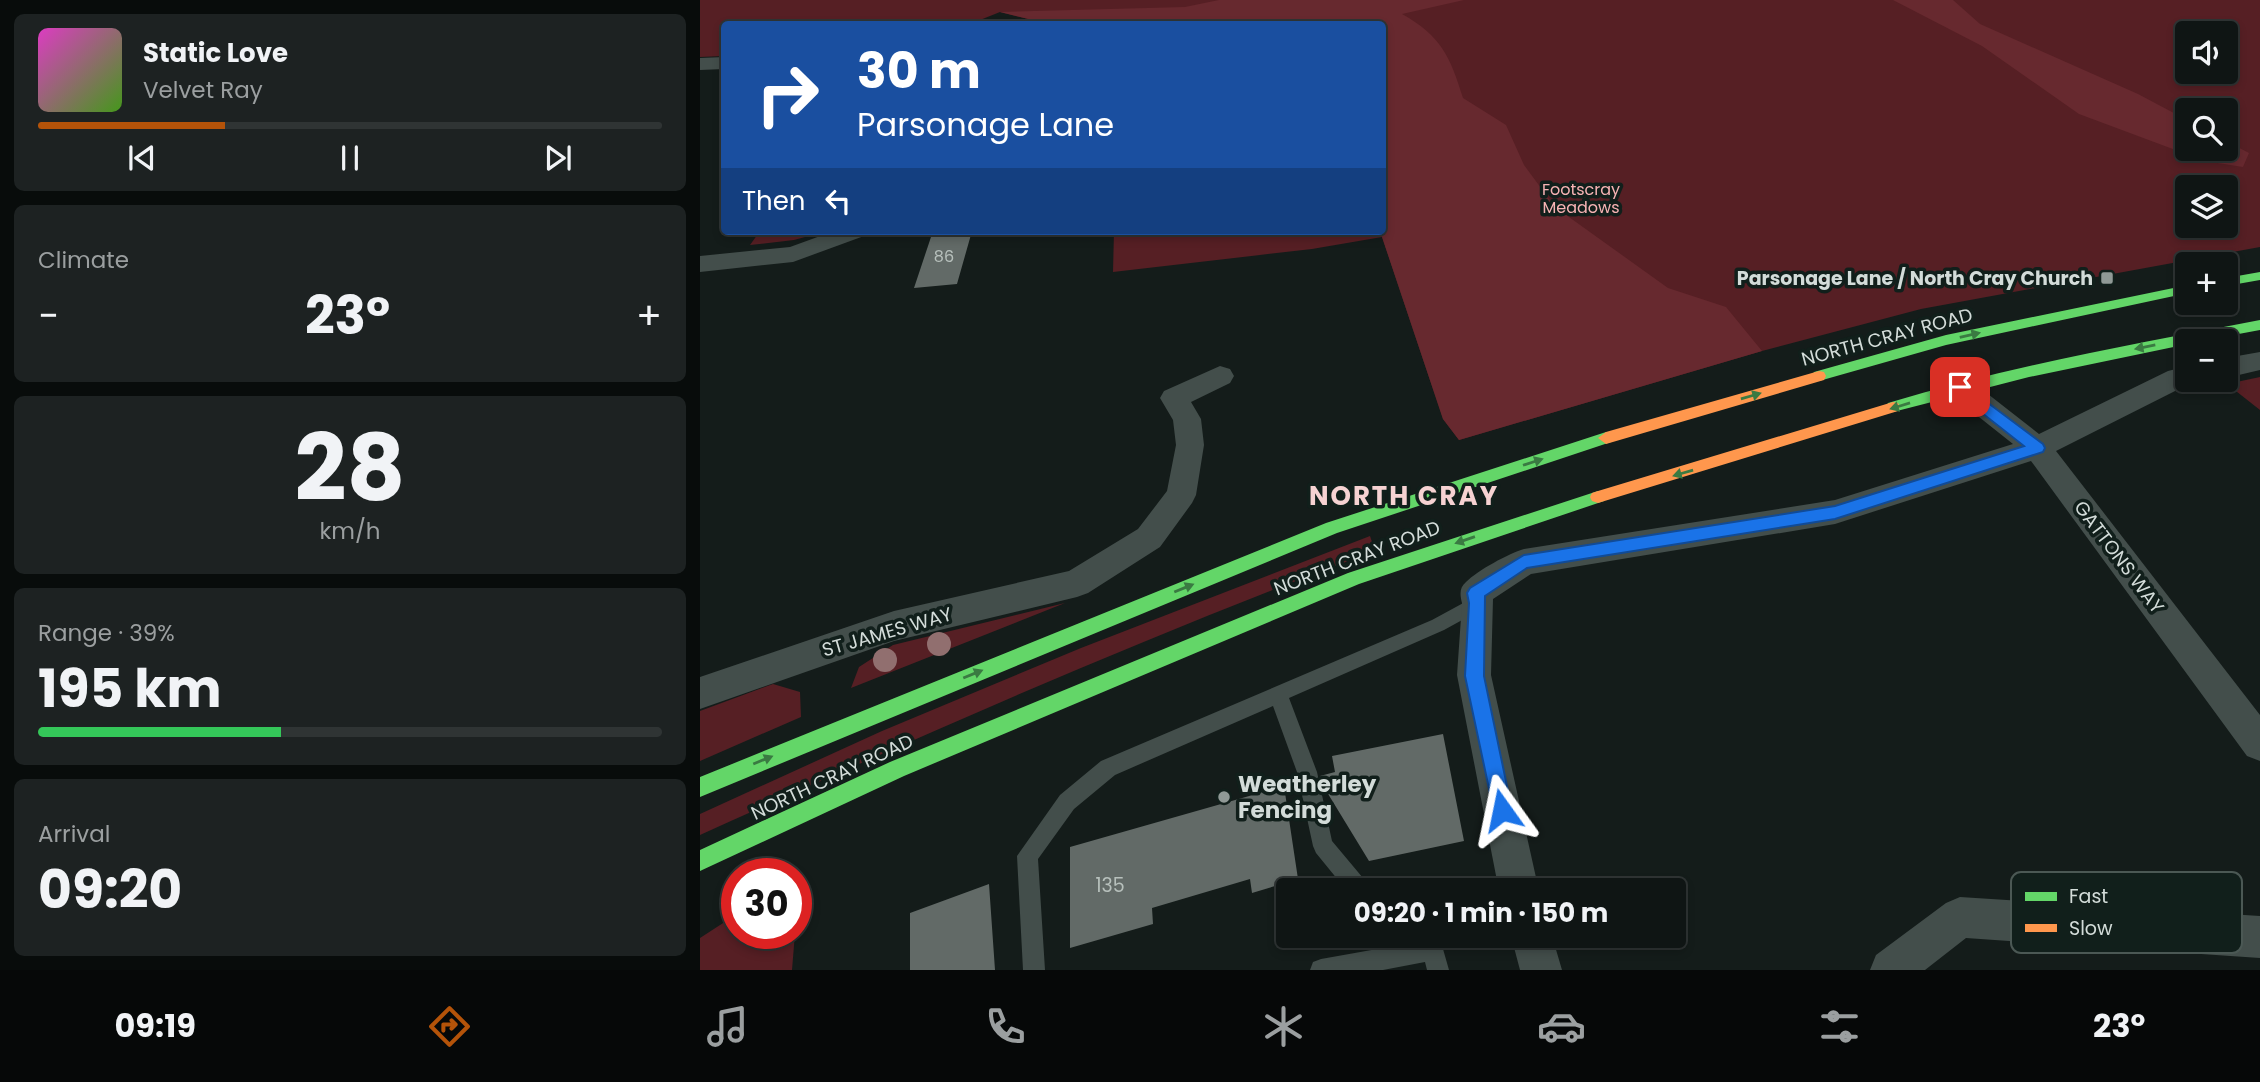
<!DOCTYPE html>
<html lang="en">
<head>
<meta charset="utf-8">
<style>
  body { margin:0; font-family:Poppins,sans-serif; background:#1d2222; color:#f1f3f6; height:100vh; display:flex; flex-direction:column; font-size:26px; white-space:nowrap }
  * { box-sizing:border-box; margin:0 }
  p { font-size:23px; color:#9b9fa0 }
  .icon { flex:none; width:38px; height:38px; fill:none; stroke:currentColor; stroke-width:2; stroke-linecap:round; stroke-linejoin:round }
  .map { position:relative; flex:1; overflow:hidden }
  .sheet { display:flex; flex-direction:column; gap:14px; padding:14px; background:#080c0b; width:700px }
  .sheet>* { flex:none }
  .top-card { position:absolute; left:21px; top:21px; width:665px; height:214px; border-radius:7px; box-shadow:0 4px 10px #0003,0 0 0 2px #2f3434; background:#1a4fa0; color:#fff; overflow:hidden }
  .tools { position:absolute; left:1475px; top:21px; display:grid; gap:14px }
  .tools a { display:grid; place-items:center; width:63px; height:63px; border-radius:7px; background:#0f1514; box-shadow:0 4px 10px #0003,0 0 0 2px #2f3434; font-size:35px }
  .speed { position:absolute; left:21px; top:858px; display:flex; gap:14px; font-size:35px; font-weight:700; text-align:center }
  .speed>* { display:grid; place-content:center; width:91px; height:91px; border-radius:50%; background:#0f1514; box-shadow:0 4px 10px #0003,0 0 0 2px #2f3434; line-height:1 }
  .speed .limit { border:10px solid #d22; background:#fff; color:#111 }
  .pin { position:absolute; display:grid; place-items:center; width:60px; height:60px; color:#fff; margin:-30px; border-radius:14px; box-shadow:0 4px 10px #0006 }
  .me { position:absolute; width:77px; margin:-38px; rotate:348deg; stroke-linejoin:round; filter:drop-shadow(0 0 5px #0008) }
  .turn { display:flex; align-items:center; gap:24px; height:147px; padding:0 21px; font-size:32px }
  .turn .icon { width:91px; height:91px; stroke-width:2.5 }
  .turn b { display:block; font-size:49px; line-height:60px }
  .then { display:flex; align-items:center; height:66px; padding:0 21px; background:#0003; gap:14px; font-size:26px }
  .big { font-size:52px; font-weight:700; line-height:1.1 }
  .sheet .widget { flex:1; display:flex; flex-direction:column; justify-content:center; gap:10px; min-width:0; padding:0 24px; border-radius:10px; background:#1d2222 }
  .sheet .dial { align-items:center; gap:0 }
  .dial b { font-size:91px; line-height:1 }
  .song { display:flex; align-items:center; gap:21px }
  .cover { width:84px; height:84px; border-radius:10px; background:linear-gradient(135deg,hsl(310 70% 55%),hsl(100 70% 35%)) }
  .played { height:7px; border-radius:4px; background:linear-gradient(90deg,#b45309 30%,#2f3434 30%) }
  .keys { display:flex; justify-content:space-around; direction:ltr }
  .heat { display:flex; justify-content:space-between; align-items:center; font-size:38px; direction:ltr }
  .charge { height:10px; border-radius:5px; background:linear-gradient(90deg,#34c759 39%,#2f3434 0) }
  .trip { position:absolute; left:576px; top:878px; width:410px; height:70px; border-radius:7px; background:#0f1514; box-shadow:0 4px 10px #0003,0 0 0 2px #2f3434; font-weight:700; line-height:70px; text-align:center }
  .dock { display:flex; height:112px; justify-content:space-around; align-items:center; background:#060808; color:#9b9fa0 }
  .dock .icon { width:49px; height:49px }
  .dock .current { color:#b45309 }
  .dock b { font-size:32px; color:#f1f3f6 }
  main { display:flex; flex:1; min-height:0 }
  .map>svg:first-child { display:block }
  .green { fill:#561f24; fill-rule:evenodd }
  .forest { fill:#67292f }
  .building { fill:#626a67 }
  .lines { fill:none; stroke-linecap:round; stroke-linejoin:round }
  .lane { fill:#434e4b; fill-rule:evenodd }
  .street { fill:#434e4b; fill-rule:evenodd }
  .fast { fill:#63d668; fill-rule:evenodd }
  .slow { fill:#ff974d; fill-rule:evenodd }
  .tree { fill:#916f6f }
  .oneway { fill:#3a7a42 }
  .route { fill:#1a73e8; stroke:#114b97; stroke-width:2 }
  .poi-dot { fill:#909996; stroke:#111f1b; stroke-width:2.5 }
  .labels { text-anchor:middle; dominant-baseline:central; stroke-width:7; stroke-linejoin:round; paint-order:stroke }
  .far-park-label { font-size:16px; fill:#f7b3b4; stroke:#111f1b }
  .number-label { font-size:16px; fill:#b7c0bc }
  .poi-label { font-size:19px; font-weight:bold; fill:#d3dcd9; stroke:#111f1b; text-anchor:end }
  .street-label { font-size:19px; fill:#d3dcd9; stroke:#111f1b }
  .near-number-label { font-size:19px; fill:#b7c0bc }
  .near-poi-label { font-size:23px; font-weight:bold; fill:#d3dcd9; stroke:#111f1b; text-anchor:start }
  .district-label { font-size:26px; font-weight:bold; letter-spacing:2px; fill:#f6d2d2; stroke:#111f1b }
  .key { fill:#111f1b; stroke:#4b5854; stroke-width:2 }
  .key-label { font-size:19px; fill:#d3dcd9 }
</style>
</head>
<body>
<main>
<section class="sheet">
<div class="widget">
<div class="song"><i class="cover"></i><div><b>Static Love</b><p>Velvet Ray</p></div></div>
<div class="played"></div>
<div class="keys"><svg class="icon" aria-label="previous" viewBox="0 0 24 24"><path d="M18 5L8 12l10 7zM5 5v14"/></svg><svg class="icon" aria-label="pause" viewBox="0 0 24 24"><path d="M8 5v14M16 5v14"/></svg><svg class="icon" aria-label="next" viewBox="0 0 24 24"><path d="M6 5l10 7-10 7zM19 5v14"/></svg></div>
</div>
<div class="widget"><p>Climate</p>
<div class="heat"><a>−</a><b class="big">23°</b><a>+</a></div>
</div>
<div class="widget dial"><b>28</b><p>km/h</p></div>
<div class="widget"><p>Range · 39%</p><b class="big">195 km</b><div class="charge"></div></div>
<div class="widget"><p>Arrival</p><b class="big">09:20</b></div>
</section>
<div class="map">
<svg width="1560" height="970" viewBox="0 0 1560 970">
  <rect width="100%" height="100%" fill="#141c1a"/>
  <!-- green -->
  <path class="green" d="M0,0H1560V247L1221,309L1062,351L759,440L743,419L682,237L612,249L413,272L414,231H682V24H349L300,12L270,24H24V56L0,57ZM1488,33H1526V72H1488ZM1488,110H1526V149H1488ZM1488,187H1526V226H1488Z
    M60,231H127L94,240L50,245Z
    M1560,377V410L1527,384Z
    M670,536L675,551C446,636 223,735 0,835V814L182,731L381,648Z
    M365,603L151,688L159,667L193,645Z
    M73,684L100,692L101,717L0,761V711Z
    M37,914V933H95L92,970H0V938Z"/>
  <!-- forest -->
  <path class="forest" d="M519,0H764L702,14C741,36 750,56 763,98L806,125L824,165L855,207L968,288L1026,307L1062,351L759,440L743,419L680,231H682V24H349L300,12L485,7Z
    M1193,0H1253L1280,24L1438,94L1487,120L1488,149H1526V141L1549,153L1543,167L1505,161L1379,114L1282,46Z"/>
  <!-- building -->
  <path class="building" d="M233,231H272L257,284L214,288Z
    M743,734L764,841L669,861L622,784L620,776L635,772L632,756Z
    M584,786L598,879L552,893L550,879L452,908L453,924L370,948V847Z
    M289,884L295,970H210V913Z"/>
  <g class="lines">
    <!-- lane -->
    <path class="lane" d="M778,595L784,598L787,603L784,608L744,630L589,698L617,772L632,841L668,884L671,891H647L616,853L613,846L597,772L573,706L415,775L374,809L338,859L345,970H323L317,856L360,795L401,761L732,620Z
      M689,936H715L719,941L733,939L741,942L749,970H727L725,962L683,970H610L613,962L621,959L694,946Z"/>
    <!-- street -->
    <path class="street" d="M24,57V69L0,70V58Z
      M134,231H168L164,236L93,262L0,272V256L90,247Z
      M1560,352V370L1526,378V358Z
      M520,366L530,369L534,376L530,383L491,402L501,419L504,445L496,495L492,503L460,547L388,593L377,597L194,641L0,709V677L194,611L369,571L438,529L467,491L476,445L473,420L460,398L464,391Z
      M1488,366V380H1499L1498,383L1485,386L1356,451L1560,715V761L1547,756L1331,461L1135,524L831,574L793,599L791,675L839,891H799L757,675L762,603C760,595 759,588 766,582C778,570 808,554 824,549L1135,500L1313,444L1250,394L1246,387L1250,380L1260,377L1270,380L1339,434L1468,371Z
      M1260,897L1560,916V958L1266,938L1225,970H1170L1176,955L1246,903Z
      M811,936H852L862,970H820Z"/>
    <!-- fast -->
    <path class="fast" d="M1560,272V280L1526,286V278Z
      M1488,285V293L1246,345L1119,381L1112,376L1114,372L1246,335Z
      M1560,320V330L1501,341H1488V344L1329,377L1193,412L1186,407L1188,403C1309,366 1435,344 1560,320Z
      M906,432L914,438L911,442L637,533L0,797V777L626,523Z
      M898,491L904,493L906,497L904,501L659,584L204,776L0,871V850L190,762L648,573Z"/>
    <!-- slow -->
    <path class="slow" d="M1119,371L1124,372L1126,376L1124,380L906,444L898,438L906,432Z
      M1193,402L1198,403L1200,407L1198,411L898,503L892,501L890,497L892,493L898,491Z"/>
  </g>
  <!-- trees -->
  <g class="tree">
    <circle cx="239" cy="644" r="12"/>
    <circle cx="185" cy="660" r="12"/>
  </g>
  <!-- one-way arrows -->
  <defs><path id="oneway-solid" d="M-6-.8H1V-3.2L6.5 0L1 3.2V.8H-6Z" transform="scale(1.75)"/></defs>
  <g class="oneway">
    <use href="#oneway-solid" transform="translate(1270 335) rotate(-13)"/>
    <use href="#oneway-solid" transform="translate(1445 347) rotate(169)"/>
    <use href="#oneway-solid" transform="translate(1051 396) rotate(-16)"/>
    <use href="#oneway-solid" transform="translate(1200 406) rotate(163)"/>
    <use href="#oneway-solid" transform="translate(833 462) rotate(-18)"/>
    <use href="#oneway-solid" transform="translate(983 473) rotate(164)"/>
    <use href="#oneway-solid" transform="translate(765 540) rotate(161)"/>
    <use href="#oneway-solid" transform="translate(484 588) rotate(-22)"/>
    <use href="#oneway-solid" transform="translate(273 674) rotate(-22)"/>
    <use href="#oneway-solid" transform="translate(63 760) rotate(-22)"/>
  </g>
  <!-- route -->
  <path class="route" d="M1260,382L1343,444L1345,448L1343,452L1135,519L827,568L785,596L784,676L812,810L809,817L802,820L795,817L765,676L769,603L767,593L770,588L824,555L1135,506L1324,446L1254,391L1252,387Z"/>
  <!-- markers -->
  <g class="poi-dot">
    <rect x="1400" y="271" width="14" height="14" rx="3.5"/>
    <circle cx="524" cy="797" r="7"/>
  </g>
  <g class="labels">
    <!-- far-park labels -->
    <g class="far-park-label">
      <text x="881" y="189">Footscray<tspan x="881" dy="18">Meadows</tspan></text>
    </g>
    <!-- number labels -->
    <g class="number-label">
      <text x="244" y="256">86</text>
    </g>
    <!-- poi labels -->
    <g class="poi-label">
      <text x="1393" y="278">Parsonage Lane / North Cray Church</text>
    </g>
    <!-- street labels -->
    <g class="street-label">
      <text transform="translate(1187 337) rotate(-15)">NORTH CRAY ROAD</text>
      <text transform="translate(1419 557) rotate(53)">GATTONS WAY</text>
      <text transform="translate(657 558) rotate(-21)">NORTH CRAY ROAD</text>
      <text transform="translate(187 632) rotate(-16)">ST JAMES WAY</text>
      <text transform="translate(132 777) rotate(-25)">NORTH CRAY ROAD</text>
    </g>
    <!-- near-number labels -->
    <g class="near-number-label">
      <text x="410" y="885">135</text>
    </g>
    <!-- near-poi labels -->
    <g class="near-poi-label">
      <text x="538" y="784">Weatherley<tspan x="538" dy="26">Fencing</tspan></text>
    </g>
    <!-- district labels -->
    <g class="district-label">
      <text x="704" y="496">NORTH CRAY</text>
    </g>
  </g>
  <!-- legend -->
  <rect x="1311" y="872" width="231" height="81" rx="10" class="key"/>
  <rect x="1325" y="892" width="32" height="9" fill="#63d668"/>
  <rect x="1325" y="924" width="32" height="8" fill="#ff974d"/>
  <g class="key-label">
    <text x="1369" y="903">Fast</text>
    <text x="1369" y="935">Slow</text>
  </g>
</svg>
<div class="tools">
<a><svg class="icon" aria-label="sound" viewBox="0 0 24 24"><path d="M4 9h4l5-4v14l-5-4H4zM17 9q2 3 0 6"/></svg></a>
<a><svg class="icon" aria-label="search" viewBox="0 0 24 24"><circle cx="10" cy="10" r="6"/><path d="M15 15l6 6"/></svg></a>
<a><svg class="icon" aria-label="layers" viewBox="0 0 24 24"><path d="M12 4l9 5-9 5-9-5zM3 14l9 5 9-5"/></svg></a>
<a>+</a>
<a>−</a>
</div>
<div class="speed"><div class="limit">30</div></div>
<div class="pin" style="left:1260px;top:387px;background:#d93025"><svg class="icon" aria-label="arrive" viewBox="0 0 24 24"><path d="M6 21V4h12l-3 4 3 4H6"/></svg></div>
<svg class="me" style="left:802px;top:810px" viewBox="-20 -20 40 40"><path d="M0-17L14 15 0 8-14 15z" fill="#1a73e8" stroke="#fff" stroke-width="4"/></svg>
<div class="trip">09:20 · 1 min · 150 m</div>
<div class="top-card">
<div class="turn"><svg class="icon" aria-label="right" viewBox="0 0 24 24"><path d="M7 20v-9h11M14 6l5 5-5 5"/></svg><div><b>30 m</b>Parsonage Lane</div></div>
<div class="then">Then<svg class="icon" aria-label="left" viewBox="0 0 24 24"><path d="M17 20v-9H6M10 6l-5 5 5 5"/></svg></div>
</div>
</div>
</main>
<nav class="dock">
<b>09:19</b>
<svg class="icon current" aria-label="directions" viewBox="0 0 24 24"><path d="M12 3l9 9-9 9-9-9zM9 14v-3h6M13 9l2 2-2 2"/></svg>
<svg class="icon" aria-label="music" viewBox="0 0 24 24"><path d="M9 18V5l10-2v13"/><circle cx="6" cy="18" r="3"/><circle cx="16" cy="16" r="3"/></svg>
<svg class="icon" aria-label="phone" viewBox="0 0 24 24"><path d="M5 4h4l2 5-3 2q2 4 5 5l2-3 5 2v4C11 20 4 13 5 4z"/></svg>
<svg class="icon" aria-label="climate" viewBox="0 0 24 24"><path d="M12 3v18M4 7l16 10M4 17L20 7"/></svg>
<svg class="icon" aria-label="car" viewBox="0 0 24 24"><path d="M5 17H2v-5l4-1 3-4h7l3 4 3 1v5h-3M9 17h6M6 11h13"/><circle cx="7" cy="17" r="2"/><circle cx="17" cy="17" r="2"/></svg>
<svg class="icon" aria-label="filters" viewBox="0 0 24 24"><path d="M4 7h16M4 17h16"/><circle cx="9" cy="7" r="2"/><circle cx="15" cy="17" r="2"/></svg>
<b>23°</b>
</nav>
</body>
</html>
